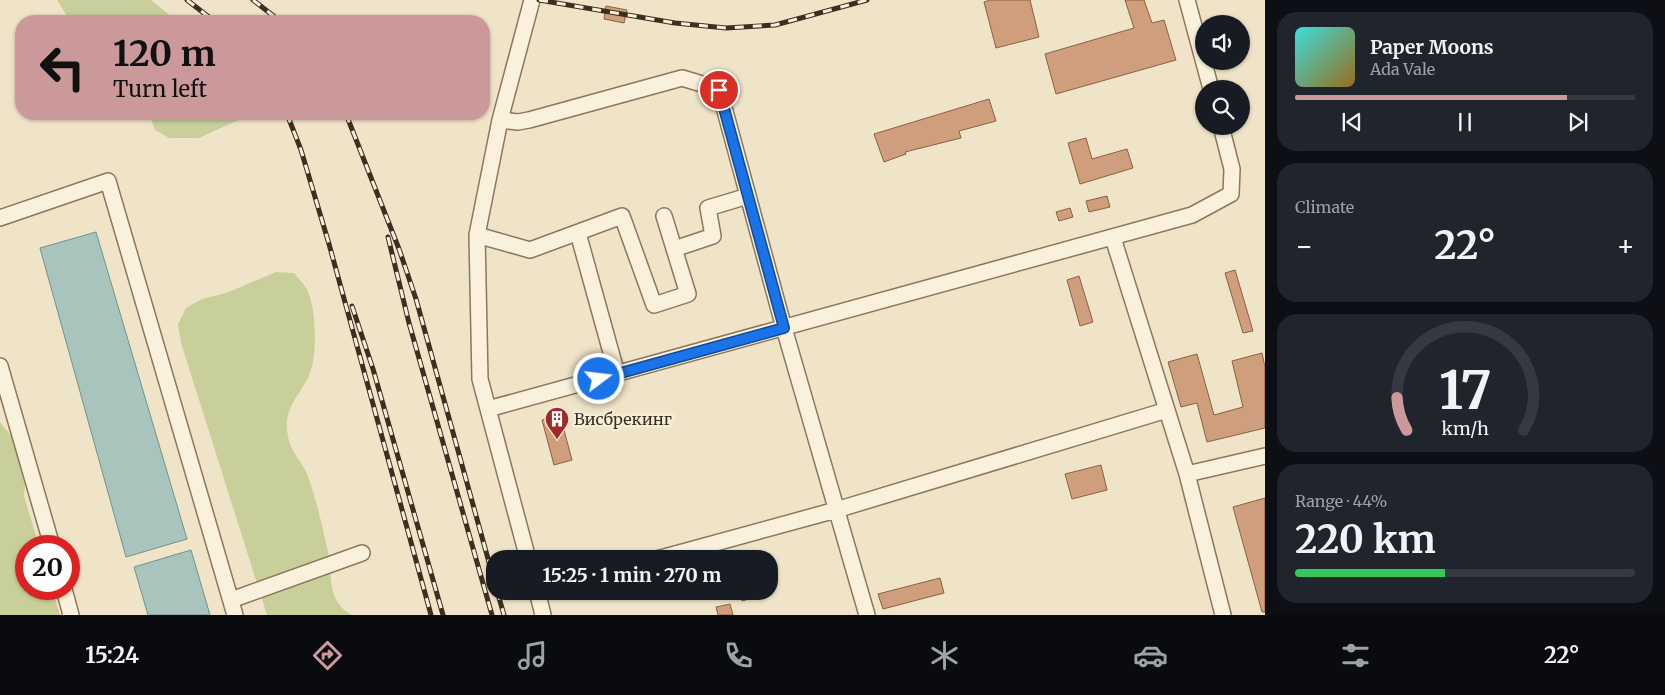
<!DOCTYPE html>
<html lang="en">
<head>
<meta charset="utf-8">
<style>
  body { margin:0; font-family:Merriweather,serif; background:#20242c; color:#f1f3f6; height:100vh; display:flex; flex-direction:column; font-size:19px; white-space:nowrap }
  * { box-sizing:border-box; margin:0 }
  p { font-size:16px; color:#9ea1a6 }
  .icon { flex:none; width:28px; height:28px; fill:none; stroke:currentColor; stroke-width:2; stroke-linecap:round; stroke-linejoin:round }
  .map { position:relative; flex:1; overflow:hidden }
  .panel { display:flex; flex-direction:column; gap:12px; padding:12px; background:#0d0f14; width:400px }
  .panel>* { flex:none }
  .banner { position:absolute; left:15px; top:15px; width:475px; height:105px; border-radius:20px; box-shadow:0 1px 4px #0004; background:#cc999b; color:#111; overflow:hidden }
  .tools { position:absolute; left:1195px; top:15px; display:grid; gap:10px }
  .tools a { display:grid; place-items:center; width:55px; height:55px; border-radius:50%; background:#171b24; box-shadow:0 1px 4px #0004; font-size:25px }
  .speed { position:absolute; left:15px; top:535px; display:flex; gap:10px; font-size:25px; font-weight:700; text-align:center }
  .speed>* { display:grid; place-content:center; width:65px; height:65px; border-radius:50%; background:#171b24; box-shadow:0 1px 4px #0004; line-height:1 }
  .speed .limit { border:8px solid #d22; background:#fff; color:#111 }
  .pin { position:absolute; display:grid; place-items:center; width:42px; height:42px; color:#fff; margin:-21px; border:2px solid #fff; border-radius:50%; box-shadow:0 1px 5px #0007 }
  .me { position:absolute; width:55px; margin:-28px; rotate:75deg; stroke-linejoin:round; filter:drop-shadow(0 0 4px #0008) }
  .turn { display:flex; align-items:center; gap:18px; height:105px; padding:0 15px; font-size:22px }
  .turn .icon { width:65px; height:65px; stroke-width:2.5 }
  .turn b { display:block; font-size:35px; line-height:42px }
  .big { font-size:38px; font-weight:700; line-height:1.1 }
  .panel .tile { flex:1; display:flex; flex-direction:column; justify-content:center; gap:8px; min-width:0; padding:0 18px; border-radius:20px; background:#20242c }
  .panel .dial { align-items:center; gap:0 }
  .dial svg { height:130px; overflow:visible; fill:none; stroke:#363941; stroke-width:7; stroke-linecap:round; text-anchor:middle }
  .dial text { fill:#f1f3f6; stroke:none }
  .song { display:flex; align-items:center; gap:15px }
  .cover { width:60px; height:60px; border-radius:8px; background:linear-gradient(135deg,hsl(180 70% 55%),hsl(40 70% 35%)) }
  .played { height:5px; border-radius:2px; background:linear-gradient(90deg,#cc999b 80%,#363941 80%) }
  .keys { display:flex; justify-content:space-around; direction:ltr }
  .heat { display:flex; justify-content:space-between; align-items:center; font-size:28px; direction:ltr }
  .charge { height:8px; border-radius:4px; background:linear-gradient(90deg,#34c759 44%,#363941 0) }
  .trip { position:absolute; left:486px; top:550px; width:292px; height:50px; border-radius:20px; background:#171b24; box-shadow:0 1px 4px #0004; font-weight:700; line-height:50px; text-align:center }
  .tabs { display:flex; height:80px; justify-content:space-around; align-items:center; background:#090b0e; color:#9ea1a6 }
  .tabs .icon { width:35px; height:35px }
  .tabs .selected { color:#cc999b }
  .tabs b { font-size:22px; color:#f1f3f6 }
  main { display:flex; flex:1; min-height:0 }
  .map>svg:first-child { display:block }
  .green { fill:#c9cf9b }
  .water { fill:#a9c4bc; stroke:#6f938a }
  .building { fill:#cf9f7d; stroke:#8d5f41 }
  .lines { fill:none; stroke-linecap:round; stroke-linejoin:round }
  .minor-casing { stroke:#8d765c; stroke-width:18 }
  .minor { stroke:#faf1dc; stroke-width:15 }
  .rail-casing { stroke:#3d2e20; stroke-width:5 }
  .rail { stroke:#f7eed8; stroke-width:3; stroke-dasharray:9; stroke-linecap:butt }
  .route-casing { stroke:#114b97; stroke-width:12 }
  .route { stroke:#1a73e8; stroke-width:9 }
  .labels { text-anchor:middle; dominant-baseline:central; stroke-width:5; stroke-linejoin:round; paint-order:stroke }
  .poi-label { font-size:16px; fill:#3d2e20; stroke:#f7eed8; text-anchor:start }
</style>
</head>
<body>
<main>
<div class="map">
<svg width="1265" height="615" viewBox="0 0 1265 615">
  <rect width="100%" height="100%" fill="#f0e4c8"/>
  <!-- green -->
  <path class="green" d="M57,0H151L177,21H70Z
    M149,114H252L199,138H169L155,130Z
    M276,272L294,273C298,278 303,283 306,288C317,307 318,358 308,378C299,395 285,408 287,429C289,452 299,456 307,474C315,494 322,525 327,547C334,572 324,600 352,615H267L181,343L178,324L186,308L202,299L226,293Z
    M0,422L17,443L26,468L24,496L39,546H26V589H52L60,615H0Z"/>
  <!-- water -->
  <path class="water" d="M96,232L187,539L126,557L40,248Z
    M191,550L210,615H148L134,567Z"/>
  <!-- building -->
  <path class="building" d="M990,0H1030L1039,37L996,48L984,2Z
    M1125,0H1144L1152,23L1164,20L1176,60L1056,94L1045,54L1134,28Z
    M606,6L627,10L624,23L604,19Z
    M989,99L996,121L959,131L961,138L905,152L906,154L884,162L874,134Z
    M1086,138L1092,159L1127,149L1133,168L1080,184L1068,143Z
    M1107,196L1110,207L1089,212L1086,201Z
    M1070,208L1073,217L1059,221L1056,212Z
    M1235,270L1253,331L1243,333L1225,273Z
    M1079,276L1093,322L1080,326L1067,280Z
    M1262,353L1265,367V428L1207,442L1197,403L1181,407L1168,362L1197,354L1214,415L1243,407L1232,361Z
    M560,415L572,460L554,465L542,420Z
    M1101,465L1107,490L1072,499L1065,474Z
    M1265,498V612H1262L1233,507Z
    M940,578L944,593L883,609L878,594Z
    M739,591H766V594L742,601Z
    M730,604L733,615H718L716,607Z"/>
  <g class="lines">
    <defs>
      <path id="minor" d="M1187,0L1211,89
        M500,120L518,122L529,120L682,78L719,89L784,328L867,615
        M0,218L108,181L235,615
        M578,233L617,374
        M477,235L530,250L622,216L654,305L688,294L664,216
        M1113,238L1187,474L1223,615
        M674,249L713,236L708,208L748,196
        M0,366L52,546
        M488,409L1192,215L1231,194L1232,169L1221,126
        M1187,474L1265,456
        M528,559L480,379L477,235L500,120L532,0
        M657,559L836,510L1167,410
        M64,589L71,615
        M537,591L543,615
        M231,600L362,553"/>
    </defs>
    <!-- minor casing -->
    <use href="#minor" class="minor-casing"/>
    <!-- minor -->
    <use href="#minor" class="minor"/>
    <defs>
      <path id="rail" d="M187,0L214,21
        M253,0L280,21
        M539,0L675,23L726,28L775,25L867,0
        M287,114L301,150L329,244L431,615
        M346,114L399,249L416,299L495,584
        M388,237L409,323L492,615
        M352,306L373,369L443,615
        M497,591L504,615"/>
    </defs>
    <!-- rail casing -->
    <use href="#rail" class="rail-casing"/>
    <!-- rail -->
    <use href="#rail" class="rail"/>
  </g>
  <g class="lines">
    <defs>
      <path id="route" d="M599,379L784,328L719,90"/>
    </defs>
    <!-- route casing -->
    <use href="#route" class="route-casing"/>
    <!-- route -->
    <use href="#route" class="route"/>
  </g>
  <!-- icons -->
  <defs>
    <symbol id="building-pin" viewBox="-11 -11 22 30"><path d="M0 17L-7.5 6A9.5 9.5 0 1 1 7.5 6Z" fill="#9e2a2b" stroke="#f7eed8"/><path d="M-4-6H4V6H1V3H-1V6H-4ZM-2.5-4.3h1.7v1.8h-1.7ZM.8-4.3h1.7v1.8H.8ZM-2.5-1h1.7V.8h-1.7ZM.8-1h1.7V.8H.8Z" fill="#fff"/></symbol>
  </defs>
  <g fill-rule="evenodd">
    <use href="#building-pin" x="543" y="405" width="28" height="38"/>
  </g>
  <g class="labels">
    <!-- poi labels -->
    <g class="poi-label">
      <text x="574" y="419">Висбрекинг</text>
    </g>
  </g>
</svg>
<div class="tools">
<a><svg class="icon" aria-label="sound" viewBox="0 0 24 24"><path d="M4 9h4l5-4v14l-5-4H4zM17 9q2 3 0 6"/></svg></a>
<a><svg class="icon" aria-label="search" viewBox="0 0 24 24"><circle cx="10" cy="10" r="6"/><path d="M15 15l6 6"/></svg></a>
</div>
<div class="speed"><div class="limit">20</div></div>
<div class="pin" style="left:719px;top:90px;background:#d93025"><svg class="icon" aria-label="arrive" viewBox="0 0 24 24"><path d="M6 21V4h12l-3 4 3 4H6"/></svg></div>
<svg class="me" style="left:599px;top:379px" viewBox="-20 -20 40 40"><circle r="17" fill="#1a73e8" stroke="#fff" stroke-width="3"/><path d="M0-11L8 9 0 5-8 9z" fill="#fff"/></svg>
<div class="trip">15:25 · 1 min · 270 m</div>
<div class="banner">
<div class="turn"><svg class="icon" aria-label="left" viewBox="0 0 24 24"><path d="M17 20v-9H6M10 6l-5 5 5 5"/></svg><div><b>120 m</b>Turn left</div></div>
</div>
</div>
<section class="panel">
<div class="tile">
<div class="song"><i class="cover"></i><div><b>Paper Moons</b><p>Ada Vale</p></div></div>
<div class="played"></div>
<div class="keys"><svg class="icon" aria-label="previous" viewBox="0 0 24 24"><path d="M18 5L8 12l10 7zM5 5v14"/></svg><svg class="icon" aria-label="pause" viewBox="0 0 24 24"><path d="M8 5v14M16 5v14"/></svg><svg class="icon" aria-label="next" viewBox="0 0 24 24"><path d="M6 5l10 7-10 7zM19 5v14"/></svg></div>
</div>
<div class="tile"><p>Climate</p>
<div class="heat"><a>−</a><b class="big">22°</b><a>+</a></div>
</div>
<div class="tile dial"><svg viewBox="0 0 100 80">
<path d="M14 69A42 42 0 1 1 86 69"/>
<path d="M14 69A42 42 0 0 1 8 49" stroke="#cc999b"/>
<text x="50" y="56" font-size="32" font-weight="700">17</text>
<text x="50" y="72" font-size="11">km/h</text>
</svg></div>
<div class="tile"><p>Range · 44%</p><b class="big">220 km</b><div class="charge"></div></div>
</section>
</main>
<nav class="tabs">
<b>15:24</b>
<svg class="icon selected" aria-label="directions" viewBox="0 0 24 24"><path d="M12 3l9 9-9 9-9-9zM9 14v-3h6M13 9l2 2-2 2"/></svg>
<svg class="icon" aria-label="music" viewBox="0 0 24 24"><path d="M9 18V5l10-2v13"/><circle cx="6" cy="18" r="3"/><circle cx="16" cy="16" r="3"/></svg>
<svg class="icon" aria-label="phone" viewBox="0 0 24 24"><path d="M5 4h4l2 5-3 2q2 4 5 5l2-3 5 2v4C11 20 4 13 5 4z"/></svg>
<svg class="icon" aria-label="climate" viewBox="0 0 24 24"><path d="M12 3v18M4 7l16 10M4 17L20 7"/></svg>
<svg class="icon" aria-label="car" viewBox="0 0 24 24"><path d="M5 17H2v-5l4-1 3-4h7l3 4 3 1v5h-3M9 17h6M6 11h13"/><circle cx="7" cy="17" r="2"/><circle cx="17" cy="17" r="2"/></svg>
<svg class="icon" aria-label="filters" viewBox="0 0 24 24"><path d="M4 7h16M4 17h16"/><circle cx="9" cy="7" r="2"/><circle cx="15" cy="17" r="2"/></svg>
<b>22°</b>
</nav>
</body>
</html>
